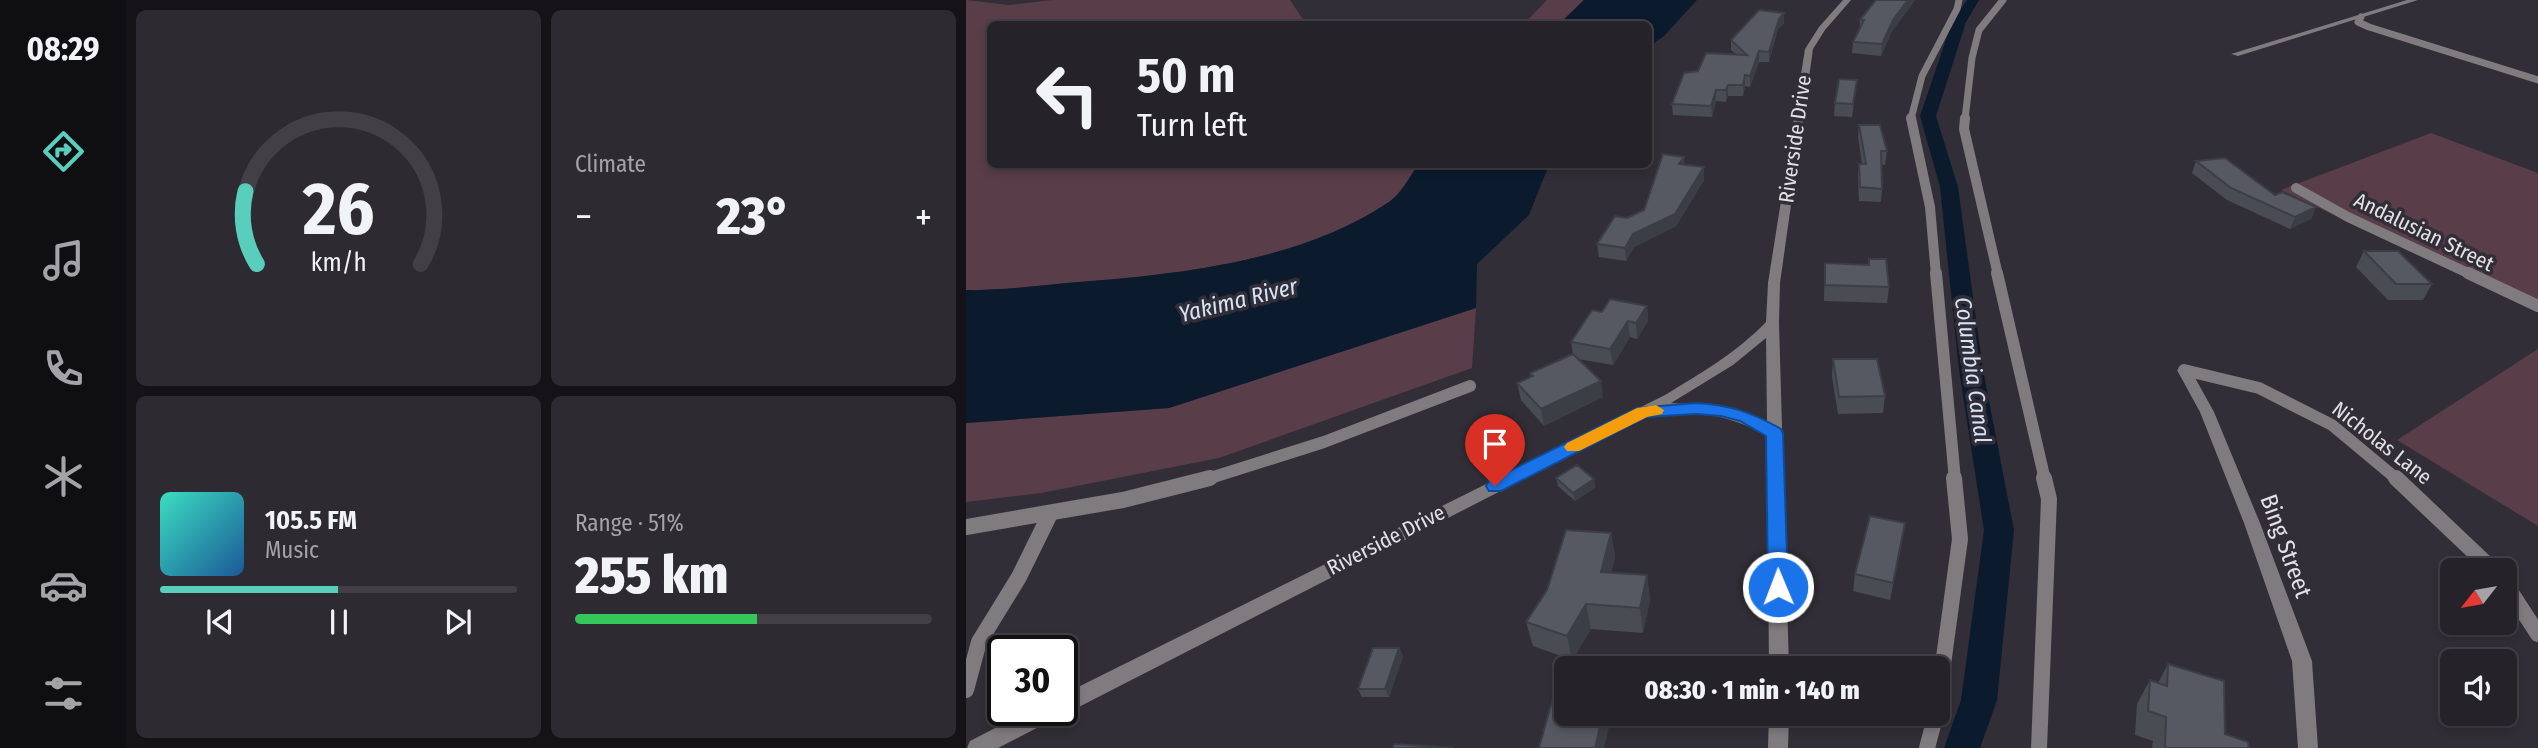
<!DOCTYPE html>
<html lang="en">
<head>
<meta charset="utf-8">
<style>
  body { margin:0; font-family:"Fira Sans Condensed",sans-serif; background:#2e2a31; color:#f1f3f6; height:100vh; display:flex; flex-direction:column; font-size:26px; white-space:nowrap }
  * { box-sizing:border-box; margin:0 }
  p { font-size:23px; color:#a4a4a8 }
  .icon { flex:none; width:38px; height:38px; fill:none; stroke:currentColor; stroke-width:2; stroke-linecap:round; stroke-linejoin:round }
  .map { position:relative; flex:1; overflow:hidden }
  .sheet { display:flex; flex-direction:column; gap:10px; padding:10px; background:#151317; width:840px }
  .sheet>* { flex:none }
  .hud { position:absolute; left:21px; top:21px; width:665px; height:147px; border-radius:10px; box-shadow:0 4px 10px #0003,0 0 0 2px #423f46; background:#262229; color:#f1f3f6; overflow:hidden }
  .needle { width:46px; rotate:239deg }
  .tools { position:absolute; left:1474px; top:558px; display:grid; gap:14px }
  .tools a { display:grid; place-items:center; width:77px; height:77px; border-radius:10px; background:#262229; box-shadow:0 4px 10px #0003,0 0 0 2px #423f46; font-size:35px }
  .speed { position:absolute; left:21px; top:635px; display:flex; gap:14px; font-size:35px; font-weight:700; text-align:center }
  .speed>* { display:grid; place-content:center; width:91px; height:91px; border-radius:50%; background:#262229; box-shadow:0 4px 10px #0003,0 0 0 2px #423f46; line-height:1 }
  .speed .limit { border:4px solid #111; border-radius:10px; background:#fff; color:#111 }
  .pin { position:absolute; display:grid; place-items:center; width:60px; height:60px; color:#fff; margin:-72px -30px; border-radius:50% 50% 50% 0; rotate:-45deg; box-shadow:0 0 7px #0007 }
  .pin .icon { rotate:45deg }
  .me { position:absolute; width:77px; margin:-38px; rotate:359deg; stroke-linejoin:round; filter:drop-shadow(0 0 5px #0008) }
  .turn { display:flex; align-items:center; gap:24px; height:147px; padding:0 35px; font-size:32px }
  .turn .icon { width:91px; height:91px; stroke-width:2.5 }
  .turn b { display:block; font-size:49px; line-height:60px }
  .big { font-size:52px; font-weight:800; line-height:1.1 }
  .sheet .card { flex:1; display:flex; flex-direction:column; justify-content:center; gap:10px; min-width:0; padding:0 24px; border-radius:10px; background:#2e2a31 }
  .sheet .dial { align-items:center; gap:0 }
  .dial svg { height:182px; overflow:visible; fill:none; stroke:#423f46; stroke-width:7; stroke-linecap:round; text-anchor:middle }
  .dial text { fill:#f1f3f6; stroke:none }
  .song { display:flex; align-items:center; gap:21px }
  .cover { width:84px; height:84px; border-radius:10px; background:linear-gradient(135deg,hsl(170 70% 55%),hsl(210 70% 35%)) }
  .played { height:7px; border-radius:4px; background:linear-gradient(90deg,#5acebc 50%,#423f46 50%) }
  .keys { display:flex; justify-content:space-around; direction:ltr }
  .heat { display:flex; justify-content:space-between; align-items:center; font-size:38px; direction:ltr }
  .charge { height:10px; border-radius:5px; background:linear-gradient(90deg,#34c759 51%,#423f46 0) }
  .sheet .tiles { flex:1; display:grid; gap:10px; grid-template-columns:repeat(2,1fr) }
  .trip { position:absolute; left:588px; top:656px; width:396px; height:70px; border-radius:10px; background:#262229; box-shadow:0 4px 10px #0003,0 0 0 2px #423f46; font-weight:800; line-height:70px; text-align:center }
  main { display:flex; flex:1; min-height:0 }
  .dock { display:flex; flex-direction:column; width:126px; justify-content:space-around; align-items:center; background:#0f0e10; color:#a4a4a8 }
  .dock .icon { width:49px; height:49px }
  .dock .selected { color:#5acebc }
  .dock b { font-size:32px; color:#f1f3f6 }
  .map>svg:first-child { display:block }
  .green { fill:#593d49 }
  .water { fill:#0b1a2d }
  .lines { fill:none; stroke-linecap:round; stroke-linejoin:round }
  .canal { fill:#0b1a2d; fill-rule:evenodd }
  .service-far3 { stroke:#7f7b7e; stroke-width:7 }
  .service-far2 { stroke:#7f7b7e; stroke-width:10 }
  .service-far1 { stroke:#7f7b7e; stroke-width:12 }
  .service { stroke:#7f7b7e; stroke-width:16 }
  .minor { fill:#7f7b7e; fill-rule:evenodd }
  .wall { fill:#4a4c54 }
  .shaded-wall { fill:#3c3e45 }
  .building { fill:#565862; stroke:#3c3e45; stroke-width:2 }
  .route { fill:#1a73e8; stroke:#114b97; stroke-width:2 }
  .slow { fill:#f59e0b }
  .labels { text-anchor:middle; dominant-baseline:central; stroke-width:7; stroke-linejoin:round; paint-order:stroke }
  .street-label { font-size:21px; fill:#e3e1e6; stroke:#322e37 }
  .water-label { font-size:23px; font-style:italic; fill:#d6e4f7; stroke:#322e37 }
  .near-street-label { font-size:24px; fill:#e3e1e6; stroke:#322e37 }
</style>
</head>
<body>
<main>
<nav class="dock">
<b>08:29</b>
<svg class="icon selected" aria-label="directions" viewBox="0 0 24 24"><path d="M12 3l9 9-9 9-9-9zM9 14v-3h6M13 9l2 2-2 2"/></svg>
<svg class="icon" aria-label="music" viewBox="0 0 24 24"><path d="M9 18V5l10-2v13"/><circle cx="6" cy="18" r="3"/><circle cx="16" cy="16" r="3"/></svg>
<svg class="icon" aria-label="phone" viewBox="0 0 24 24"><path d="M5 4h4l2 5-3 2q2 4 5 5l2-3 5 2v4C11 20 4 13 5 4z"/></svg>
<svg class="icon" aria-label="climate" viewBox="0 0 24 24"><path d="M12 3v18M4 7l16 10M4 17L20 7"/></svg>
<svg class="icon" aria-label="car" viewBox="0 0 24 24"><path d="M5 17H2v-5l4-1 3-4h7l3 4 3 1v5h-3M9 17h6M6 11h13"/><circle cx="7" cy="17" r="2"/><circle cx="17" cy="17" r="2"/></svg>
<svg class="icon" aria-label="filters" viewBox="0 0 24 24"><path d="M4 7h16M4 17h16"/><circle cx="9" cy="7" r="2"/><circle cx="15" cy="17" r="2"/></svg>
</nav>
<section class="sheet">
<div class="tiles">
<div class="card dial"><svg viewBox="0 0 100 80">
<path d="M14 69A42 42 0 1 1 86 69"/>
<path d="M14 69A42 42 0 0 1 9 37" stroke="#5acebc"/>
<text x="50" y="56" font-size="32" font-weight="700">26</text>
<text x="50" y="72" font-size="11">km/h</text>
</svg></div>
<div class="card"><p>Climate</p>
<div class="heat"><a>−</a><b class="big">23°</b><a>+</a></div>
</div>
<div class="card">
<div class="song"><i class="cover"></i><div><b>105.5 FM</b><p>Music</p></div></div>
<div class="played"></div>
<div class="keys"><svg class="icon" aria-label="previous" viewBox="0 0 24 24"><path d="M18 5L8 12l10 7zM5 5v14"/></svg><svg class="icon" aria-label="pause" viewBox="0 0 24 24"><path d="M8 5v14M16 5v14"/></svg><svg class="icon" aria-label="next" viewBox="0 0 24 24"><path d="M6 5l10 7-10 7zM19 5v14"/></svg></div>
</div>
<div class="card"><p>Range · 51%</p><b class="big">255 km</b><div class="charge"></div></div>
</div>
</section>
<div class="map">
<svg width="1572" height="748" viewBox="0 0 1572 748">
  <rect width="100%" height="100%" fill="#322e37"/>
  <!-- green -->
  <path class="green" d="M0,0L43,5L86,0H324L340,24H24V164L452,165C444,176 435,194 423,202C333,263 206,275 101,283C68,286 33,291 0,290Z
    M581,0H618L593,24H558Z
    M1465,133L1572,173V311L1315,190Z
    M510,308L506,368L253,458L75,493L0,502V423L203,408Z
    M1572,349V526L1431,440Z"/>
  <!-- water -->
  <path class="water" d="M618,0H731L699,35L683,47L682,24H593Z
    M452,165H583L563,215L511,264L510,308L203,408L0,423V290C33,291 68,286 101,283C206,275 333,263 423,202C435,194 444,176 452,165Z"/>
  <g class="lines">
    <!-- canal -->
    <path class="canal" d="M1001,0H1013L1000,22L970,116L992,187L1017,370L1048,530L1031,700L1014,748H978L995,700L1018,530L993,370L974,187L954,116L986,22Z"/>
    <!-- service-far3 -->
    <path class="service-far3" d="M1395,17L1392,22L1403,27L1572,80
      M945,119L956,76L991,9L993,0
      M999,119L1006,58L1013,30L1037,0"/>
    <!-- service-far2 -->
    <path class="service-far2" d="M945,118L964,207L970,275
      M999,118L998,129L1032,275
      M1330,188L1382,217L1506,275"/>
    <!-- service-far1 -->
    <path class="service-far1" d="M970,273L989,480
      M1031,273L1079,480
      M1502,273L1572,306
      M1218,370L1293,388L1366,425L1432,480
      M238,480L358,442L504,386"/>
    <!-- service -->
    <path class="service" d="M1430,478L1527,570
      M0,527L157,500L244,478
      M1538,582L1572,634
      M0,690L13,642L53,577L84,514
      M971,709L994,539L988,478
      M961,748L970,714
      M1073,748L1083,499L1078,478"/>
    <!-- minor -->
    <path class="minor" d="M877,0H885L859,30L847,49L814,283L813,323L823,668H803L801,436C775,421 749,413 719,413C708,413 696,416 685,414L103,712L94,713L92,717L32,748H1L4,741L64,710H96V695L699,395C735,373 770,353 800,322L802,283L839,49L853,27ZM800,338L801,422L751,406L705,403L767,365Z
      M1441,0H1452L1272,56L1265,54Z
      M1218,366L1223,367L1248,412L1294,523L1346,661L1352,748H1332L1326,661L1278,523L1234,412L1211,370Z
      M803,714H823L822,748H802Z"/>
  </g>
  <!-- wall -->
  <path class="wall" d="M910,0H949L926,31L915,56L886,53L887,42L894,28V20Z
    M818,23L812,29L803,62H793L784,87L779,86L777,96H762L760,102L750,101L746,117L707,115L706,104L732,71L770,54L765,50V40Z
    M891,80L886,117L868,116L869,103Z
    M893,125L921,151L919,165L915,164L916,189L915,202L893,201L892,177L893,164H896L892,137Z
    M1230,161L1309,195L1350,207L1345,219L1324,229L1261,200L1226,173Z
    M719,165L738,180L710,226L668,247L660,261L633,257L631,244L661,218L678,210Z
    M1398,251L1466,284L1457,300H1422L1390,267Z
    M903,259L923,287L921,303L858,301L859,263L903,265Z
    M681,306L682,321L671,339L664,337L647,365L612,359L637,397L578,426L555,400L551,383L565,377L564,373L607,354L605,342L636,312Z
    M867,359L919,396L917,413L872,414L866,376Z
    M590,478L628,479L629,488L609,501L592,486Z
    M939,524L924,600L887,591L889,574Z
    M645,533L649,557L645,573L681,575L684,600L677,633L625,629L606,660L567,646L560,622Z
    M433,648L437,656L423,697H396L392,689Z
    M1202,664L1259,734L1283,748H1186L1187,741L1169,735L1171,704L1184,680L1192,683Z"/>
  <!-- shaded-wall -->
  <path class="shaded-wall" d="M942,0H949L926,31L915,56L916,44L927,20Z
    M818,13V23L812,29L803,62V52L813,19Z
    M793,51V62L784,87V76Z
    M779,75V86L777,96V85Z
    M762,85V96L760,102V90Z
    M750,90V101L746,117L745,106Z
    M718,157L719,169L713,164Z
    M738,167V180L710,226L668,247L660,261L659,248L667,234Z
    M1350,207L1345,219L1324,229L1329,217Z
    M681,306L682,321L671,339L670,323Z
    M662,321L664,337L647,365L644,349Z
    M635,381L637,397L578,426L575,409Z
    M628,479L629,488L609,501L607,493Z
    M645,533L649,557L639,597L635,572Z
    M681,575L684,600L677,633L674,608Z
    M620,604L625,629L606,660L601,636Z
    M433,648L437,656L423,697L419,689Z
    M637,714H644L645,719L638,748H629Z"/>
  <!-- building -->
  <path class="building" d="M910,0H942L927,20L916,44L887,42L898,20H894Z
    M793,10L818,13L813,19L803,52L793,51L784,76L779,75L777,85H762L760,90H750L745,106L706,104L718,73L732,71L740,53L781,55L765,40Z
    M873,79L891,80L887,104L869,103Z
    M893,125H914L921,151H915L916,189L894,187L893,164H900Z
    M697,154L718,157L713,164L738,167L709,214L667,234L659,248L631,244L649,216L661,218L678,210Z
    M1259,158L1309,195L1316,192L1350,207L1329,217L1265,188L1230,161Z
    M1398,251H1432L1466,284H1430Z
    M903,259H920L923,287L859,285V263L903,265Z
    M644,299L681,306L670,323L662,321L644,349L605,342L626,310L636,312Z
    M607,354L635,381L575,409L551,383L567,376L564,373Z
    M867,359H911L919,396L873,397Z
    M611,465L628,479L607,493L590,478Z
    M904,516L939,523L927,583L889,574Z
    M600,530L645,533L635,572L681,575L674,608L620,604L601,636L560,622L581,590Z
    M407,648H433L419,689H392Z
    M1202,664L1258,681L1259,734L1282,742L1283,748H1199L1200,717L1182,711L1184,680L1201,686Z
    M588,694L600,695V714H637L629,748H573Z
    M428,744L488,748H427Z"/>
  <!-- route -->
  <path class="route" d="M730,403C764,405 785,412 815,429L817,433L822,587L819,593L812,596L805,593L802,587L800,436L774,421L755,416L730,414L680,417L535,491H523L520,486L523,481L671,408Z"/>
  <!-- slow -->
  <path class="slow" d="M690,405L698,410L696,414L681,417L613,451H601L598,447L601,443L671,408Z"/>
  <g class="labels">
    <!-- street labels -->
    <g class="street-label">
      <text transform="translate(829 139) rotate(-82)">Riverside Drive</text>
      <text transform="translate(1458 232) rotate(26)">Andalusian Street</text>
      <text transform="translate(1416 443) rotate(38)">Nicholas Lane</text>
      <text transform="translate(420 540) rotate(-27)">Riverside Drive</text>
    </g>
    <!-- water labels -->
    <g class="water-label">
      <text transform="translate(272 300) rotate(-14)">Yakima River</text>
      <text transform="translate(1007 370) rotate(82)">Columbia Canal</text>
    </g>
    <!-- near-street labels -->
    <g class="near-street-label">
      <text transform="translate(1320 546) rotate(70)">Bing Street</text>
    </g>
  </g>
</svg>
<div class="tools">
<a><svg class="needle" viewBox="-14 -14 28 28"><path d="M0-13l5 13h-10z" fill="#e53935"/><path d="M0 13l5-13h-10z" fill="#a4a4a8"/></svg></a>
<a><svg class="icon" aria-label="sound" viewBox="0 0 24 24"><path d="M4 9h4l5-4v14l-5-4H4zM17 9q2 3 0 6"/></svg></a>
</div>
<div class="speed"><div class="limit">30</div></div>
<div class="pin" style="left:529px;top:486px;background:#d93025"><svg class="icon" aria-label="arrive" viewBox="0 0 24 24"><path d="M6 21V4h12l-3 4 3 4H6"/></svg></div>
<svg class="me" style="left:812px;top:587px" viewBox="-20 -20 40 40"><circle r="17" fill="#1a73e8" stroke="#fff" stroke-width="3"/><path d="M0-11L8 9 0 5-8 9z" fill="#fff"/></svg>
<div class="trip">08:30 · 1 min · 140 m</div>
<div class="hud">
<div class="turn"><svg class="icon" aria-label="left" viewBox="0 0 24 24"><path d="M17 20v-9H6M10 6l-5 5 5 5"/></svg><div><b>50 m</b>Turn left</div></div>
</div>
</div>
</main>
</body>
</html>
